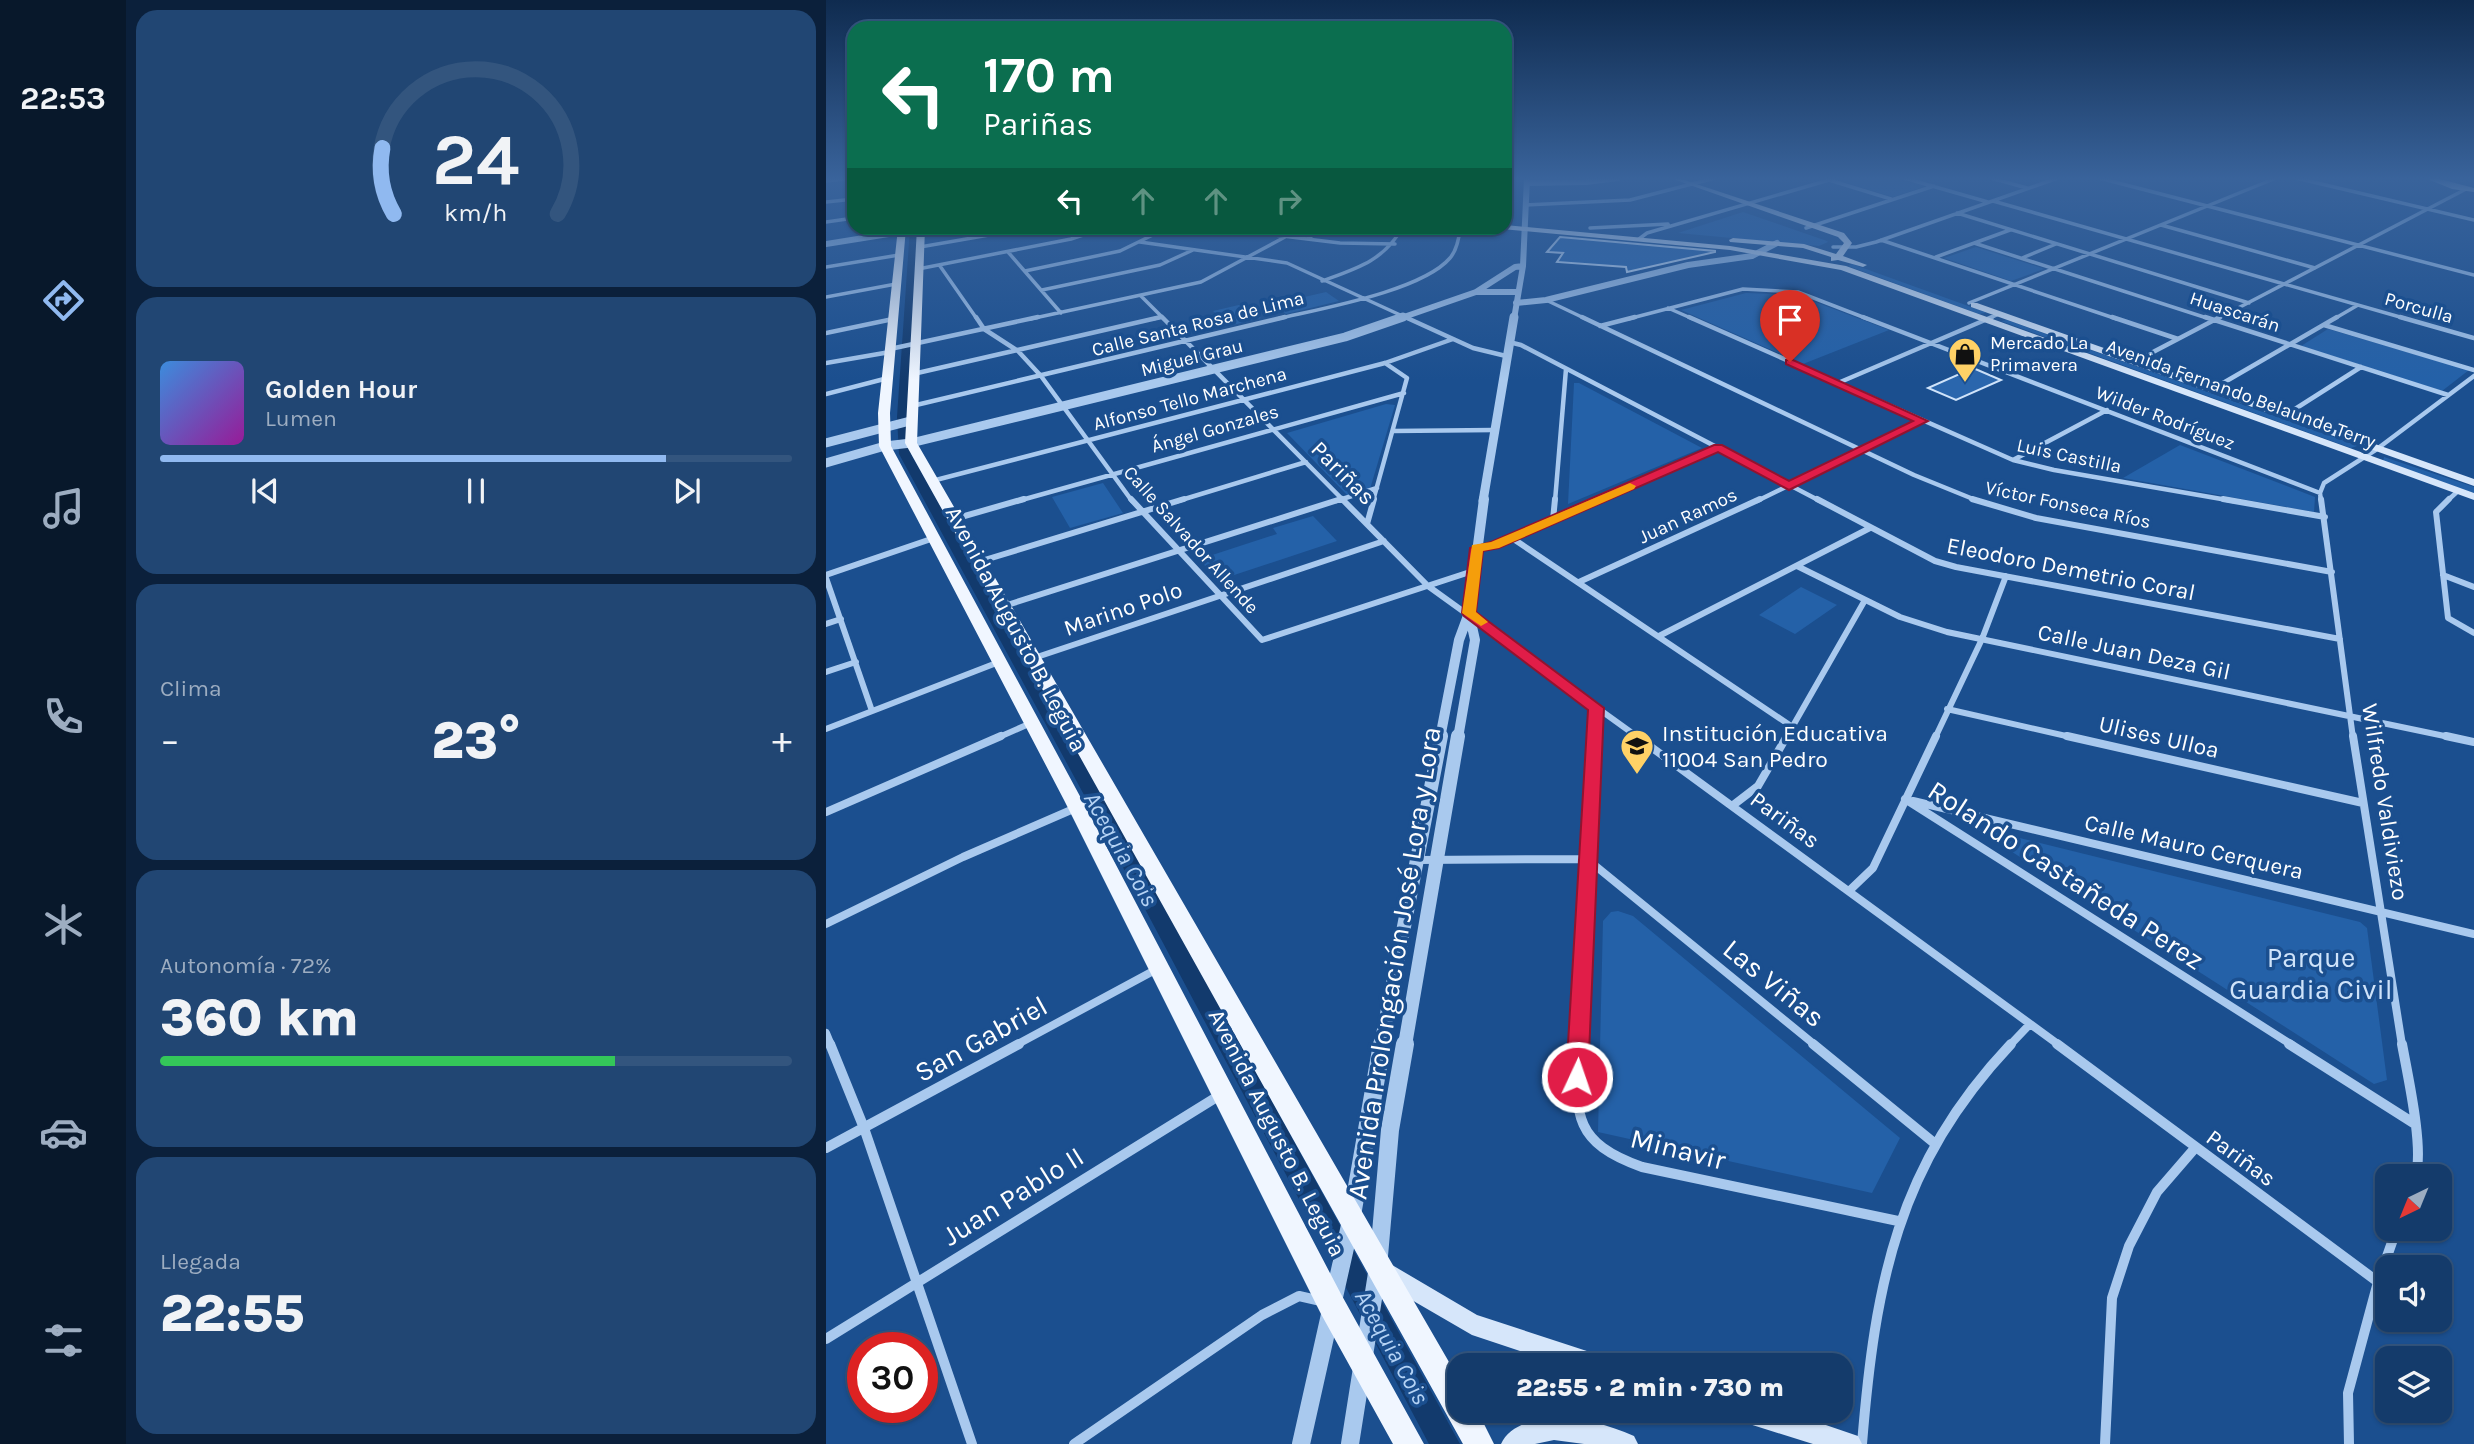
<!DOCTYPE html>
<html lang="es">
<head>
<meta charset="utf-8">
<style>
  body { margin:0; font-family:Karla,sans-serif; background:#214673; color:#f1f3f6; height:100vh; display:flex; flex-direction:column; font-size:26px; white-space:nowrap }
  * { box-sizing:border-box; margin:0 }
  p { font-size:23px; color:#9dadc1 }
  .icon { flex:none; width:38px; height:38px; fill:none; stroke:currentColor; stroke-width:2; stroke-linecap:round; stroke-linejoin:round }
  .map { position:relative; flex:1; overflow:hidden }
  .drawer { display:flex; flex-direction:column; gap:10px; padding:10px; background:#0b203b; width:700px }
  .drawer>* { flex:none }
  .guide { position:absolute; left:21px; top:21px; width:665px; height:214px; border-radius:21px; box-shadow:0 2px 5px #0004,0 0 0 2px #33557e; background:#0b6e4f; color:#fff; overflow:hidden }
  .needle { width:46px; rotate:223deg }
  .fabs { position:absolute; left:1549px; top:1164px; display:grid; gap:14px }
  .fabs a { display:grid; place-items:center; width:77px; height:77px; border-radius:14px; background:#143b6b; box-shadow:0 2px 5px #0004,0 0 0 2px #33557e; font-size:35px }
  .speed { position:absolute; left:21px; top:1332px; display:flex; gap:14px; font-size:35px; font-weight:700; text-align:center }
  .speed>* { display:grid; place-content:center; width:91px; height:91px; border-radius:50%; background:#143b6b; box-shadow:0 2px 5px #0004,0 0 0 2px #33557e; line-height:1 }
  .speed .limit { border:10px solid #d22; background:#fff; color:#111 }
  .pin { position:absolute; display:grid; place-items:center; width:60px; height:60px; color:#fff; margin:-72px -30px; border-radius:50% 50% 50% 0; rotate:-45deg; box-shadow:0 0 7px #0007 }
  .pin .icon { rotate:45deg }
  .me { position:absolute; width:77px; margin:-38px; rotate:3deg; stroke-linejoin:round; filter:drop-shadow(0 0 5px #0008) }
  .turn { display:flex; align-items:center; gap:24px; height:147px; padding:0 21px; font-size:32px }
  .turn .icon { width:91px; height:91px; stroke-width:2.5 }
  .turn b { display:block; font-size:49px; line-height:60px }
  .lanes { display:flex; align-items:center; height:66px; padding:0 21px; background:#0003; justify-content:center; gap:35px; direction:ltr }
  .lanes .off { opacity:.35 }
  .big { font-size:52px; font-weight:800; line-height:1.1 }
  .drawer .tile { flex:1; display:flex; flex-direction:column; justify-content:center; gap:10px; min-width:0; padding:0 24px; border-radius:21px; background:#214673 }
  .drawer .dial { align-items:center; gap:0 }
  .dial svg { height:182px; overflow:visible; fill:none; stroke:#33557e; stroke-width:7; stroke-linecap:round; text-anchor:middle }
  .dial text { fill:#f1f3f6; stroke:none }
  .song { display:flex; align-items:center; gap:21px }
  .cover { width:84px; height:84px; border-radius:10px; background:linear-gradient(135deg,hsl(210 70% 55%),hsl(300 70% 35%)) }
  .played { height:7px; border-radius:4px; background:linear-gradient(90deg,#90b9f0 80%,#33557e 80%) }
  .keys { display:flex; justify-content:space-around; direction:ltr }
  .heat { display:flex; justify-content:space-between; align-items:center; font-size:38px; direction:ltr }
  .charge { height:10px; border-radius:5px; background:linear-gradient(90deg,#34c759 72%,#33557e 0) }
  .trip { position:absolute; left:621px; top:1353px; width:406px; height:70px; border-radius:21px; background:#143b6b; box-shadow:0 2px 5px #0004,0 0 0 2px #33557e; font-weight:800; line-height:70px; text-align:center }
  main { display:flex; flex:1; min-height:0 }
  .tabs { display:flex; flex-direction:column; width:126px; justify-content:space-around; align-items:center; background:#08182b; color:#9dadc1 }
  .tabs .icon { width:49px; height:49px }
  .tabs .selected { color:#90b9f0 }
  .tabs b { font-size:32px; color:#f1f3f6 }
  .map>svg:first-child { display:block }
  .green { fill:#2461a8 }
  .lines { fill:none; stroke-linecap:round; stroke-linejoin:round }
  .canal { fill:#123a6d; fill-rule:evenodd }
  .building { fill:#2a66ad; stroke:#cfe3fa; stroke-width:2 }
  .minor-far4 { stroke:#a9c9ee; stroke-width:3.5 }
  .minor-far3 { stroke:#a9c9ee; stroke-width:4.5 }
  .minor-far2 { stroke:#a9c9ee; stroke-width:6 }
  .minor-far1 { stroke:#a9c9ee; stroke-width:8 }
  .minor { stroke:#a9c9ee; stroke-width:10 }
  .tertiary-far4 { stroke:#a9c9ee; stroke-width:6 }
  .tertiary-far3 { stroke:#a9c9ee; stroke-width:9 }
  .tertiary-far2 { stroke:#a9c9ee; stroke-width:10 }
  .tertiary-far1 { stroke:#a9c9ee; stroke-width:14 }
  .tertiary { stroke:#a9c9ee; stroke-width:18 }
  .secondary { fill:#d6e6fa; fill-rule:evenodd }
  .primary { fill:#f0f6ff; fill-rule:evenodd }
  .route { fill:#e11d48; stroke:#92132f; stroke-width:2 }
  .slow { fill:#f59e0b }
  .labels { text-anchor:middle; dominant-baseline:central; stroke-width:7; stroke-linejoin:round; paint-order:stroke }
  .far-street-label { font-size:19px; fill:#fff; stroke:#1b4f8f }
  .far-poi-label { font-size:19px; fill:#fff; stroke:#1b4f8f; text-anchor:start }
  .street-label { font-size:23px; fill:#fff; stroke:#1b4f8f }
  .poi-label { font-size:23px; fill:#fff; stroke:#1b4f8f; text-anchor:start }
  .water-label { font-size:24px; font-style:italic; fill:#b5d3f5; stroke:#1b4f8f }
  .near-street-label { font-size:28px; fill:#fff; stroke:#1b4f8f }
  .near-park-label { font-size:28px; fill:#cfe3fa; stroke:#1b4f8f }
</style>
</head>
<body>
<main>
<nav class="tabs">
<b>22:53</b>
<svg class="icon selected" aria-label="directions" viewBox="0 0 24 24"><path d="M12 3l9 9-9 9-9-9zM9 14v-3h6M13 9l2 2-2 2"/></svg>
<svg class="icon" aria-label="music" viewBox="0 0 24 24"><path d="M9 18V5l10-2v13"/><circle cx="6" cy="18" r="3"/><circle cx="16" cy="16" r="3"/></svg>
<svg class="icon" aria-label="phone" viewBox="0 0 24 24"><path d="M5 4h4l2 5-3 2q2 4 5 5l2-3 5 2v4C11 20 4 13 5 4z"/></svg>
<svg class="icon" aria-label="climate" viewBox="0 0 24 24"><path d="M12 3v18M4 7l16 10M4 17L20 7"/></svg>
<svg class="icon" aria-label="car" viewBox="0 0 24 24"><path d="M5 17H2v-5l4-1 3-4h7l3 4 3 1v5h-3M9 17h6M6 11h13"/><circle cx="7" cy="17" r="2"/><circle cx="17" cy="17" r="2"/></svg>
<svg class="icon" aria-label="filters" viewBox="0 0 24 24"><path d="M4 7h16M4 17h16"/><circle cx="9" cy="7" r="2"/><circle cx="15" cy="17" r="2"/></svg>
</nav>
<section class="drawer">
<div class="tile dial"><svg viewBox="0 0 100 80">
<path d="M14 69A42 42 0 1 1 86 69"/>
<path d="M14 69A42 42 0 0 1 9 40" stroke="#90b9f0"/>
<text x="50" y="56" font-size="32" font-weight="700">24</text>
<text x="50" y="72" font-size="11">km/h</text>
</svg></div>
<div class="tile">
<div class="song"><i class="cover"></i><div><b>Golden Hour</b><p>Lumen</p></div></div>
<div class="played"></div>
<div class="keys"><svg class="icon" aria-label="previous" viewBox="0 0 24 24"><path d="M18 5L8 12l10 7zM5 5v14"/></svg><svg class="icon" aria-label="pause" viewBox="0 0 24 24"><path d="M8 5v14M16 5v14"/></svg><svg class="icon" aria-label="next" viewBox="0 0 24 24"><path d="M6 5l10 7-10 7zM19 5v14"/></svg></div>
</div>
<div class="tile"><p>Clima</p>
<div class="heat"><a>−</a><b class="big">23°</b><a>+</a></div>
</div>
<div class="tile"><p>Autonomía · 72%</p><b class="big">360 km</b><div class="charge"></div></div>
<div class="tile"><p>Llegada</p><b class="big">22:55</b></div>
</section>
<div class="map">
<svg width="1648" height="1444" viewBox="0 0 1648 1444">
  <rect width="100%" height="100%" fill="#1b4f8f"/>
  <!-- green -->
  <path class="green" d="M1026,178H1068L1099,186L1067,197L1014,181Z
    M917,212L1001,241L1002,242L993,246L852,233Z
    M1150,247L1216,268L1218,269L1185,281L1118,258Z
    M1026,264L1159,312V313L1153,314L1022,266Z
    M500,292L513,301L460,314L448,304Z
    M920,293L971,295L1063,330L977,364L855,310Z
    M417,304L435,318L403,326L387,311Z
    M1181,320L1530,445L1531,446L1525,448L1175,321Z
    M1502,329L1643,370L1616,391L1475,346Z
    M748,383H753L876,448L742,504Z
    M560,404L569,405L544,489L522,496L461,433Z
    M1354,445L1489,497L1488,512L1297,478Z
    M1558,457L1648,487V493L1557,461Z
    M277,483L297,513L244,528L226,497Z
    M487,516L511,541L390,581L374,559L451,534L447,528Z
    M975,587L1011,605L969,634L933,615Z
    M1153,828L1534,922L1541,928L1561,1080L1548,1084L1152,830Z
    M792,911L807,916L1074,1138L1046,1193L772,1132L777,921L785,912Z"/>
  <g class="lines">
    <!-- canal -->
    <path class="canal" d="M84,228H92L83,417L85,454L296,828L634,1444H603L276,828L73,454L71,417Z"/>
  </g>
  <!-- building -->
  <path class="building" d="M734,237L889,251V252L801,272L800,267L731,262L737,253L721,252Z
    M1147,368L1175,380L1130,400L1102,388Z"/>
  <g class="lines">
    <!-- minor-far4 -->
    <path class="minor-far4" d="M1078,178L1162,202
      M1165,178L1201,188
      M1273,178L1648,275
      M1470,178L1648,220
      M1003,180L1065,199
      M0,181L27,178
      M1167,201L1581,319
      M0,202L28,199
      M699,205L804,200L889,178
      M1131,213L1423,303
      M0,222L28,218
      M1335,225L1489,268
      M392,228L514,243L569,244
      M764,228L842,224
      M980,228L1108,186
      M481,239L498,228
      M813,239L821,233L1010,178
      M1055,240L1291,319
      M314,242L461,263L583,319
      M1148,243L1384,319
      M94,247L204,228
      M1007,247H1030L1050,242L1232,178
      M182,252L235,313
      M1110,257L1184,230
      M1196,258L1230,244
      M114,266L151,319
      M0,267L73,255
      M92,269L245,239L278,228
      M199,271L294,251L341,228
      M496,281C529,269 558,261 576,228
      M216,290L334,265L367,250
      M315,296L338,319
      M0,297L70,284
      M720,300L760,319
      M1143,303L1450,178
      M842,308L867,319
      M204,319L375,282L459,237
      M327,319L335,317
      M451,319C493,309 596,291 624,258C631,250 633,239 634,228
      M802,319L917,289L972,292L1042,319
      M1162,319L1173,314
      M1391,319L1640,189
      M1508,319L1532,305"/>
    <!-- minor-far3 -->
    <path class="minor-far3" d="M150,317L158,329L192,351L215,376L306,501
      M336,317L518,501
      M579,317L647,348L680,356
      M756,317L1088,475L1152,501
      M863,317L1187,460L1228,470L1407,501
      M1037,317L1494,493
      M1286,317L1352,339
      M1379,317L1622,395
      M1574,317L1648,338
      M1498,325L1648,370
      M774,326L809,317
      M0,333L67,319
      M683,342L695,345L994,501
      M64,349L212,317
      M1308,362L1394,317
      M0,363L64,352
      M87,374L335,317
      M1012,383L1166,317
      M1385,390L1511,317
      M0,394L62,378
      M86,406L459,317
      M1458,416L1535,367
      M567,431L668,430
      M1187,460L1281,410
      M106,481L559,363L627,339
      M192,501L578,393
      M352,501L480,462
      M510,501L551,488
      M547,501L581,378L559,363
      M729,501L740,369
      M769,501L892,448
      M931,501L1096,421
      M1495,501L1494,493L1498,483L1551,449L1648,376
      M1621,501L1632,491"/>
    <!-- minor-far2 -->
    <path class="minor-far2" d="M305,499L436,640L647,571
      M516,499L602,586L813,738
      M991,499L1109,561L1130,567L1514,639
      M1146,499L1210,518L1506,572
      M1397,499L1499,517
      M1495,499L1527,738
      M1623,499L1610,512L1622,618L1648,633
      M128,519L198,499
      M727,520L729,499
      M541,524L548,499
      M686,538L965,726
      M651,548L668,545L773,499
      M152,562L358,499
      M971,566L1074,617L1121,632L1628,738
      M0,575L108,538
      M1617,575L1648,587
      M0,578L46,711
      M753,582L934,499
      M178,606L515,499
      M0,624L15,619
      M833,636L1044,528
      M208,658L558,541
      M0,672L30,662
      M1121,709L1249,738
      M0,729L173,662
      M171,738L205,723
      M768,738L770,708
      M960,738L1039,600
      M1109,738L1156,639L1180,576"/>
    <!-- minor-far1 -->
    <path class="minor-far1" d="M810,736L1233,1045
      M1241,736L1537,803
      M1527,736L1576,1045
      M1620,736L1648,742
      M1079,799L1466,1045
      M1087,801L1648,934
      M906,806L932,786L961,736
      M0,812L175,736
      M591,860L761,859L989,1045
      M1024,890L1047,868L1110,736
      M0,924L137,857L282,794
      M0,1033L5,1045
      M190,1045L331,969
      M753,1045L769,736
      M1184,1045L1204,1024"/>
    <!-- minor -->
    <path class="minor" d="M4,1044L38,1128L146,1444
      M753,1044C750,1111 743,1141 816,1167L1072,1221
      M987,1044L1107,1142
      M1231,1044L1552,1282
      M1463,1044L1589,1124
      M1576,1044C1581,1072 1599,1152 1589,1176
      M0,1148L193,1044
      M0,1339L394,1095
      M248,1444L436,1315L473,1296L495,1301
      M1036,1444C1049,1284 1071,1165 1185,1044
      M1279,1444L1286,1298L1303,1246L1331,1192L1369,1148
      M1523,1444L1522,1393L1552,1282L1571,1228"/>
    <!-- tertiary-far4 -->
    <path class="tertiary-far4" d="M701,183L760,182L792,178
      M0,244L75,232
      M650,292H692
      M690,303L720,300L862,265L926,256L951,243
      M572,319L650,292L689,267L697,266
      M688,319L697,266L701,178"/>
    <!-- tertiary-far3 -->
    <path class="tertiary-far3" d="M0,443L84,421
      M0,463L59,446L85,443L519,337L577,317
      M657,501L688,317"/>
    <!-- tertiary-far2 -->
    <path class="tertiary-far2" d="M614,738L633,640L643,613L658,499
      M632,738L649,640L643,613"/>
    <!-- tertiary-far1 -->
    <path class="tertiary-far1" d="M555,1045L615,736
      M579,1045L632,736"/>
    <!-- tertiary -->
    <path class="tertiary" d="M475,1444L525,1221L556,1044
      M524,1444L552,1267L564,1130L579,1044"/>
    <!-- secondary -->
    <path class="secondary" d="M844,178H852L1018,233L1026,243L1017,256L1041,265L1037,267L1012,260L1005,261V257L977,248L904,242L903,240L907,238L978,244L1010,254L1018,243L1012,237Z
      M679,225L904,246L1020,266L1648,493V500L1015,270L904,250L676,229Z
      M1145,303H1151L1648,479V486L1145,307Z
      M561,1262L651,1315L770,1354L778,1357L781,1365H736L646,1335L553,1281L550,1273L553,1265Z
      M905,1410H956L1032,1436L1036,1444H987L917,1422L909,1418Z
      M728,1416C755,1418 783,1425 808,1436L812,1444H758L728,1440L709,1444H675C683,1425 709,1419 728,1416Z"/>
    <!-- primary -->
    <path class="primary" d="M1599,178H1610L1648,188V192L1626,189Z
      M72,228H80L64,413L65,446L256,800L515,1294L598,1444H567L495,1314L238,800L53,446L52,413Z
      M91,228H99L91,443L634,1381V1410H651L668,1444H637L79,443Z"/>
  </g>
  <!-- sky -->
  <linearGradient id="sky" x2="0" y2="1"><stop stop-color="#0f2b4f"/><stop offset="0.47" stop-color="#39639b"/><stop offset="1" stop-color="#39639b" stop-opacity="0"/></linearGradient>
  <rect width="1648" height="380" fill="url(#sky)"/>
  <!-- route -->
  <path class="route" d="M960,360H967L1102,421L963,490L892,452L673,548L657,551L650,612L778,708L762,1077L759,1084L751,1086L743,1084L740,1077L762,710L638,616L636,613L644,548L665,542L888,445H896L963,481L1087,421L960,364Z"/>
  <!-- slow -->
  <path class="slow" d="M804,483L810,486L808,489L673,548L657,551L650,612L662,622L655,626L636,613L646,545L665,542Z"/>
  <!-- icons -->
  <defs>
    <symbol id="shop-pin" viewBox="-11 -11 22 30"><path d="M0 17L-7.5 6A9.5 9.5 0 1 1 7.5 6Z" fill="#ffd166" stroke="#1b4f8f"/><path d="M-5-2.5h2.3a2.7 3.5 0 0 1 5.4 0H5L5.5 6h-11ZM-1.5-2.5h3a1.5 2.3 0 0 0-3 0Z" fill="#111"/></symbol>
    <symbol id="school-pin" viewBox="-11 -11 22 30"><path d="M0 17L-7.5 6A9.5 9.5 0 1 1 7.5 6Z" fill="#ffd166" stroke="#1b4f8f"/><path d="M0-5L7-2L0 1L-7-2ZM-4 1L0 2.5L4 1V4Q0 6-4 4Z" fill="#111"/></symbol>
  </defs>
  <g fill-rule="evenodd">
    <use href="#shop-pin" x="1120" y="335" width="38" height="52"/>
    <use href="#school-pin" x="792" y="727" width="38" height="52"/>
  </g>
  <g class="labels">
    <!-- far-street labels -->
    <g class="far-street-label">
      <text transform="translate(1593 308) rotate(16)">Porculla</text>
      <text transform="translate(1409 312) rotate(18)">Huascarán</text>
      <text transform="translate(372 324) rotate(-14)">Calle Santa Rosa de Lima</text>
      <text transform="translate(366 358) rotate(-14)">Miguel Grau</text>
      <text transform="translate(1415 394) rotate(20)">Avenida Fernando Belaunde Terry</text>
      <text transform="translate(364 399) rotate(-15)">Alfonso Tello Marchena</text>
      <text transform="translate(1339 418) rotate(21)">Wilder Rodríguez</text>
      <text transform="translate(389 429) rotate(-16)">Ángel Gonzales</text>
      <text transform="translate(1243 456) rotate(12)">Luis Castilla</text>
      <text transform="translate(1242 505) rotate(12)">Víctor Fonseca Ríos</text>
      <text transform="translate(862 516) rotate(-25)">Juan Ramos</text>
      <text transform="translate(365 540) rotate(48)">Calle Salvador Allende</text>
    </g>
    <!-- far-poi labels -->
    <g class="far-poi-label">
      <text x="1164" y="343">Mercado La<tspan x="1164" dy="22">Primavera</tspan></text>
    </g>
    <!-- street labels -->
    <g class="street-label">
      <text transform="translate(517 473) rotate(45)">Pariñas</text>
      <text transform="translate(1245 569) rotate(11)">Eleodoro Demetrio Coral</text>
      <text transform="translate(297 609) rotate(-19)">Marino Polo</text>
      <text transform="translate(190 629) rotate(62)">Avenida Augusto B. Leguia</text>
      <text transform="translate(1308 652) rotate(12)">Calle Juan Deza Gil</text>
      <text transform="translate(1333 737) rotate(13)">Ulises Ulloa</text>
      <text transform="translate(1559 802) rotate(81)">Wilfredo Valdiviezo</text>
      <text transform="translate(959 820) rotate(36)">Pariñas</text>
      <text transform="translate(1368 847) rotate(13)">Calle Mauro Cerquera</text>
      <text transform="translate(451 1133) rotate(63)">Avenida Augusto B. Leguia</text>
      <text transform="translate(1415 1158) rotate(36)">Pariñas</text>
    </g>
    <!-- poi labels -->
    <g class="poi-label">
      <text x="836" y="733">Institución Educativa<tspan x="836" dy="26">11004 San Pedro</tspan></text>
    </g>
    <!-- water labels -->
    <g class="water-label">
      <text transform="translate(295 849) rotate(61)">Acequia Cois</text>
      <text transform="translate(566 1347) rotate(61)">Acequia Cois</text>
    </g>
    <!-- near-street labels -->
    <g class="near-street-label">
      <text transform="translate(1240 875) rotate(33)">Rolando Castañeda Perez</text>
      <text transform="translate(568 963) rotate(-81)">Avenida Prolongación José Lora y Lora</text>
      <text transform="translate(948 983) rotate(39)">Las Viñas</text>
      <text transform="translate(155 1039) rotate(-29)">San Gabriel</text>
      <text transform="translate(852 1149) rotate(14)">Minavir</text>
      <text transform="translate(187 1196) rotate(-32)">Juan Pablo II</text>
    </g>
    <!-- near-park labels -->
    <g class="near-park-label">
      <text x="1485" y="957">Parque<tspan x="1485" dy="32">Guardia Civil</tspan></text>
    </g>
  </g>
</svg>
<div class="fabs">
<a><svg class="needle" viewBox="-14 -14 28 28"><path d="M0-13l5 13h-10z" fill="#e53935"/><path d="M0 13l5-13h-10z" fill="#9dadc1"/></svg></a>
<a><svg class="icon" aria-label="sound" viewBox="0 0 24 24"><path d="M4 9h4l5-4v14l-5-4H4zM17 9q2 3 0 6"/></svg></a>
<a><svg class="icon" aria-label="layers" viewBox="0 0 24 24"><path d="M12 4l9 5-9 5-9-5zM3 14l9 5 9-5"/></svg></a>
</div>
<div class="speed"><div class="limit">30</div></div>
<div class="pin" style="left:964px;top:362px;background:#d93025"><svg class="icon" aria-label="arrive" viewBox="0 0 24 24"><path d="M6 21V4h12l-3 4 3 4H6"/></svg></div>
<svg class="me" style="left:751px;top:1077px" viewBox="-20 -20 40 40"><circle r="17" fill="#e11d48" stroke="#fff" stroke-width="3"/><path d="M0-11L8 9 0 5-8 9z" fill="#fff"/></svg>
<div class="trip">22:55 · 2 min · 730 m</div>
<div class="guide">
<div class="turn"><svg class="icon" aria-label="left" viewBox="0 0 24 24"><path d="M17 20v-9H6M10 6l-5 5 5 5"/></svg><div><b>170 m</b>Pariñas</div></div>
<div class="lanes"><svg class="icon" aria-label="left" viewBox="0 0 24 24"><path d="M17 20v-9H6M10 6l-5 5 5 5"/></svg><svg class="icon off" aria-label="ahead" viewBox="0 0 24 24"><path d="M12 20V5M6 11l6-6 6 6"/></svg><svg class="icon off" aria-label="ahead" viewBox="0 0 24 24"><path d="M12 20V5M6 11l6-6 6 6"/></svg><svg class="icon off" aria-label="right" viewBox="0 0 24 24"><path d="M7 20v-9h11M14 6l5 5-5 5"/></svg></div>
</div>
</div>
</main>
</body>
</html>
